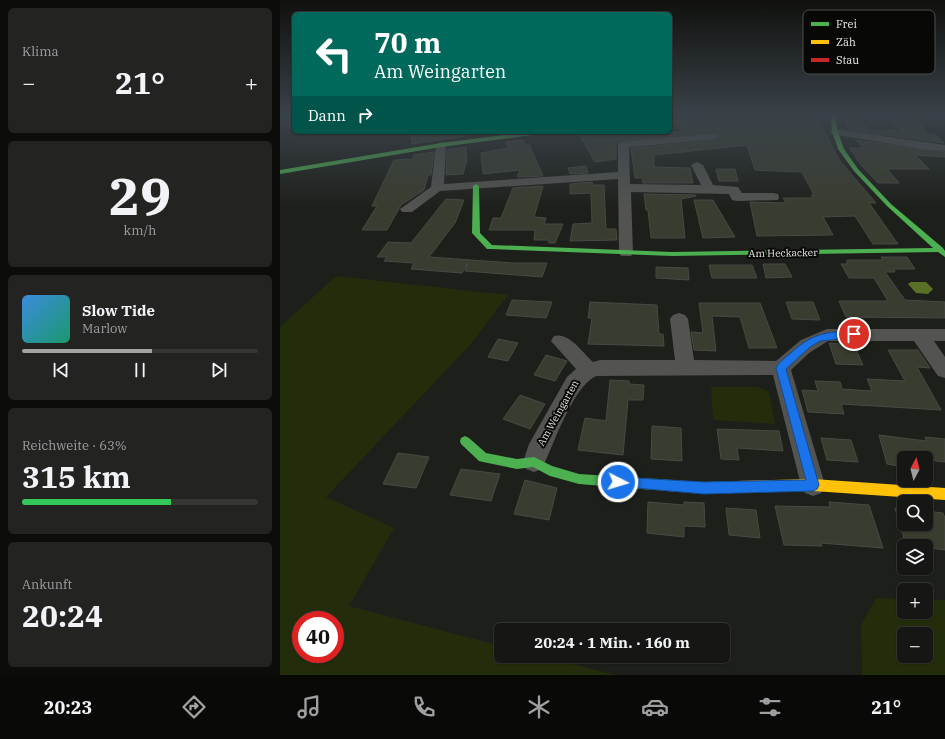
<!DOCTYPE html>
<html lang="de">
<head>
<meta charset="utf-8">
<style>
  body { margin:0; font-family:"IBM Plex Serif",serif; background:#232422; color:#f1f3f6; height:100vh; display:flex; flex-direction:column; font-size:15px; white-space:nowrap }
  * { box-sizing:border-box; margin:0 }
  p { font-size:13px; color:#9e9fa0 }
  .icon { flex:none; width:22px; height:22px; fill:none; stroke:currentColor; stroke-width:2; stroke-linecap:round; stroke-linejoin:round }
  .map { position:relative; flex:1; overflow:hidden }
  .details { display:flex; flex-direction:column; gap:8px; padding:8px; background:#0c0d0b; width:280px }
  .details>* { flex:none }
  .top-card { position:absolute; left:12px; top:12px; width:380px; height:122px; border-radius:6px; box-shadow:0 1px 3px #0004,0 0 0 1px #353634; background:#00695c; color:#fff; overflow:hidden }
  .needle { width:26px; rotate:7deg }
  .controls { position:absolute; left:617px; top:451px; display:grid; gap:8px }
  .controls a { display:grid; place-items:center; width:36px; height:36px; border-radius:6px; background:#161714; box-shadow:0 1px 3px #0004,0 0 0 1px #353634; font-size:20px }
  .speed { position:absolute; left:12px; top:611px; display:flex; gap:8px; font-size:20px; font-weight:700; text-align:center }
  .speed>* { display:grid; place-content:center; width:52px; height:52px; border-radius:50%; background:#161714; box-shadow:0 1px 3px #0004,0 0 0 1px #353634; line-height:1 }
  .speed .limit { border:6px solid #d22; background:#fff; color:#111 }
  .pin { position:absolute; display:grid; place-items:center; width:34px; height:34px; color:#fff; margin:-17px; border:2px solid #fff; border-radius:50%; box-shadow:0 1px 4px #0007 }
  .me { position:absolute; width:44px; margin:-22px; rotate:95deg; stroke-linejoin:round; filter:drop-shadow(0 0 3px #0008) }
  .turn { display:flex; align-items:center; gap:14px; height:84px; padding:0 16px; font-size:18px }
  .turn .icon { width:52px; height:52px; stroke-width:2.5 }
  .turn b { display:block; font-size:28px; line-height:34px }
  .then { display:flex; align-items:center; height:38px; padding:0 16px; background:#0003; gap:8px; font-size:15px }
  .big { font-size:30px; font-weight:700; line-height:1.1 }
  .details .card { flex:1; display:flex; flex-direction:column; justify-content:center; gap:6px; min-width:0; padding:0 14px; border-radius:6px; background:#232422 }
  .details .dial { align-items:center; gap:0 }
  .dial b { font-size:52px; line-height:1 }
  .song { display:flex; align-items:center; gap:12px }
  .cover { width:48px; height:48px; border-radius:6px; background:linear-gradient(135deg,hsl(210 70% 55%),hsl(160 70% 35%)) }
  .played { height:4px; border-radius:2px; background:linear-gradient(90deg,#a2a49f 55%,#353634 55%) }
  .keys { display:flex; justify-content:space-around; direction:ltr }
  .heat { display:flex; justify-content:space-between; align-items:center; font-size:22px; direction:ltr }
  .charge { height:6px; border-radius:3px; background:linear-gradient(90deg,#34c759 63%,#353634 0) }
  .trip { position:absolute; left:214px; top:623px; width:236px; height:40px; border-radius:6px; background:#161714; box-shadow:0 1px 3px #0004,0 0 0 1px #353634; font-weight:700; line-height:40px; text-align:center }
  .dock { display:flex; height:64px; justify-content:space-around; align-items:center; background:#090908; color:#9e9fa0 }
  .dock .icon { width:28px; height:28px }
  .dock .current { color:#a2a49f }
  .dock b { font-size:18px; color:#f1f3f6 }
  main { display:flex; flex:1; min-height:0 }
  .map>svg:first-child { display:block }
  .green { fill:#232d0b; fill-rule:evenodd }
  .water { fill:#597027 }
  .building { fill:#393d2f; stroke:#484946 }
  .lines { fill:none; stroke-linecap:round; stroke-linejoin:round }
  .street { fill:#535451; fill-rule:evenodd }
  .fast { fill:#4caf50; fill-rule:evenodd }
  .slow { fill:#ffc107; fill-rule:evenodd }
  .jam { fill:#c62828; fill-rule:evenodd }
  .route { fill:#1a73e8; stroke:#114b97 }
  .labels { text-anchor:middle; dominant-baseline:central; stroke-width:4; stroke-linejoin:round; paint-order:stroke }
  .street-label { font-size:10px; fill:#e9ebe7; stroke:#080906 }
  .key { fill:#080906; stroke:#4c4d4a; stroke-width:1 }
  .key-label { font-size:11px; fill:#e9ebe7 }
</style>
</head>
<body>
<main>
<section class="details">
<div class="card"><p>Klima</p>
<div class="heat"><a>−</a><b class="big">21°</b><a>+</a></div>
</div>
<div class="card dial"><b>29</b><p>km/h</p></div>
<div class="card">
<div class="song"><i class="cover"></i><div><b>Slow Tide</b><p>Marlow</p></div></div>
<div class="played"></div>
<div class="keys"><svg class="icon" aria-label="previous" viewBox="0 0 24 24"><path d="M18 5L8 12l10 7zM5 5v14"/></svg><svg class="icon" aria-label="pause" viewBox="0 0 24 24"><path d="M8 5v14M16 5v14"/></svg><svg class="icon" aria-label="next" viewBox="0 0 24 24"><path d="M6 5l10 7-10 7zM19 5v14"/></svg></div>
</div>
<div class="card"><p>Reichweite · 63%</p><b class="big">315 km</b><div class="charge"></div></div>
<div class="card"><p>Ankunft</p><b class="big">20:24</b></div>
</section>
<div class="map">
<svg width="665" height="675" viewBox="0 0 665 675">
  <rect width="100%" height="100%" fill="#1d1f1a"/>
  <!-- green -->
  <path class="green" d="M56,276L228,295L190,345L46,497L114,528L69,606L221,646V656H261L335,675H0V327ZM21,620H55V654H21Z
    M431,387H479L489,392L495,424L433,420Z
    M596,598L624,599V612H646V599L665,600V675H582L581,625ZM624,634H646V656H624Z"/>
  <!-- water -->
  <path class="water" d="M631,282H646L653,289L648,294L636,293L628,284Z"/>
  <!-- building -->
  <path class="building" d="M432,115H536L560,161L596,203H589L618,244H593L575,216L543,217L553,235L477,236L470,202L506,203L503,198H533L531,195H534L522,172L475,170L467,145L374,155V167L410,168L413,183H363L362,178H355L351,148L438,140L440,138L438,134L339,141L336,144V159L315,162L298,132H402L394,122Z
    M564,115H576L577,119H581L587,130L622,131L610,119H621L618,115H634L647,134L656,135L664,143L569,130L566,125Z
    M146,132H185V136L132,144L131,134Z
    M243,140L245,145L249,144L263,176L237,177L240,170L203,174L201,153L228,148L226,142Z
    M576,140L665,152V157L635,155L649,169H607L619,183H598L582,166L569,148H583Z
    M186,147L187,160L183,174L166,175L167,150Z
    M154,152L151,175H148L144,190L121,205L107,230H82L97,206H92L114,160L134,159L133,155Z
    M306,166L308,173L290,174L288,168Z
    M436,169H455L458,181H439Z
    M312,182L313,185H324L326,229H336L337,240L290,241L293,224L312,223L311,193L290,194V184Z
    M263,186L254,217L266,218L264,224H283L275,243H269L268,240H254L255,230H209L213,218H221L233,188Z
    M364,194L416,195V196L401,199L405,238H371L368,210H366Z
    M166,199L184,200L175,223L149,257L233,263H267L262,277L185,271L188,263L182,273L131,269L134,263L104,261L107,257H97L108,242L131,243Z
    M414,200H433L455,237L423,238Z
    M601,257H627L635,269H614L615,272H605L625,300L665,302V318L566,317L559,301H608L594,278H569L561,264H567V260H603Z
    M483,264H505L512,277L486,278Z
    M429,265H472L477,278H432Z
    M376,267L408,268L409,280L376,278Z
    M232,300L251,301L272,302L266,318L226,315Z
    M310,302L377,305L379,334H383L384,346L308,344L312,318H308Z
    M506,302H533L540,320L512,319Z
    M419,303H480L497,348H469L460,317L432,316L436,351L414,350L411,332L423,333Z
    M218,339L238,343L228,361L208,357Z
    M549,343L574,345L583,365L556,364Z
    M608,350H638L650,368L637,367L661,410L561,404L564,414L528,412L522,390L538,391L535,381L560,382L562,389L592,391L587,379L625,381Z
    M266,355L287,361L275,381L254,375Z
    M330,380L349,381V384L364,385L363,400H348L343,455L298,450L305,418L326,421Z
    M240,395L265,404L250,429L223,419Z
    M372,426L401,428L402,461L371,459Z
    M437,429L499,431L503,451L457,448L459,460L441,459Z
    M599,435L646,441L645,437L665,439V462L655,461L653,458H624V467L607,464Z
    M541,438L571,440L578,462L547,460Z
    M118,453L149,457L136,488L103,484Z
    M181,469L220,474L211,501L170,495Z
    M245,480L277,488L269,520L234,514Z
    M368,502L404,505V502L424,503L425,527L404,526V537L367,533Z
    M549,502L589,505L603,548L541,543L542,546L504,545L495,506L550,507Z
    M446,508L476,510L480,538L449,535Z
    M615,508L624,509V524H646V511L663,513L665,518V550L626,545Z"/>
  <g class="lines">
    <!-- street -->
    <path class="street" d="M555,129L665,145V151L642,149L551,134L550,132Z
      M434,134L438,135L439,137L438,139L349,147L350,184L421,185L411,165L417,162L423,165L433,185L458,187L462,193H493L498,194L499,197L498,200L457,201L452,200L449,194L351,192L353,253L351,256H341L339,253L338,179L160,191L132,212H122L120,209L151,187L156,145L161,142L166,145L164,184L338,172V144L339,142Z
      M399,313L405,315L408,319L414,360L496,361L521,340L547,329H665V341H654L665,357V378L658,376L634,341H548L529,353L511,370L545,485L541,493L533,496L525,493L521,485L493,375L316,376C293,386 273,446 262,469L254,472L246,469L243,462L249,444L287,377L296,369L271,341L274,336C289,332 302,352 313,362L320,360H395L390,319L393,315Z"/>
    <!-- fast -->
    <path class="fast" d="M551,115H555L558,132L564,149L578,169L611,204L663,248L665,251V257L658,252L392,256L210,249H207L192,233L193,186L196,184L199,186L200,233L212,245L392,252L653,248L607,206L574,171L558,149L552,132Z
      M248,132H263L260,134L161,147L0,174V170L161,143Z
      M185,436L189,438L206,453L237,459L254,457L272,466L299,474L424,482L456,481L460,483L462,487L460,491L456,493L424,494L299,484L270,476L253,467L237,469L203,462L199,461L181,444L180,441L181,438Z"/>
    <!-- slow -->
    <path class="slow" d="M533,479L665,488V500L533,491L456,493L452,491L450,487L452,483L456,481Z"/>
    <!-- jam -->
    <path class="jam" d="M406,115L390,118V116Z"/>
  </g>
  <!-- sky -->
  <linearGradient id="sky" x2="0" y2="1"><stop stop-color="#10110e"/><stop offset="0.55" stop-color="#3a4249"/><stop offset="1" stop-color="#3a4249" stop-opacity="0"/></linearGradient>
  <rect width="665" height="210" fill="url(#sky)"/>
  <!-- route -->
  <path class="route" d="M574,331L577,332V337L540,341L530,347L506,369L539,485L537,489L533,491L424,494L334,486L332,482L334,478L338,477L424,482L526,480L496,368C499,362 506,357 512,352C533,333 546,332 574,331Z"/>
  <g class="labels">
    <!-- street labels -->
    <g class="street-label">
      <text transform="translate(503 253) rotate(-1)">Am Heckacker</text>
      <text transform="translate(278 413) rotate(-61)">Am Weingarten</text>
    </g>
  </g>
  <!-- legend -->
  <rect x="523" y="10" width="132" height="64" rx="6" class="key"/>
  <rect x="531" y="22" width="18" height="4" fill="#4caf50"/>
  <rect x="531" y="40" width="18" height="4" fill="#ffc107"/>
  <rect x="531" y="58" width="18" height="4" fill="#c62828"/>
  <g class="key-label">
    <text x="556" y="28">Frei</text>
    <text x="556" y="46">Zäh</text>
    <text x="556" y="64">Stau</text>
  </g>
</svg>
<div class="controls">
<a><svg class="needle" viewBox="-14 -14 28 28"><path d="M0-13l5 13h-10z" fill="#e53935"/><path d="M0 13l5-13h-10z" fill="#9e9fa0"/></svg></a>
<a><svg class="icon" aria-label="search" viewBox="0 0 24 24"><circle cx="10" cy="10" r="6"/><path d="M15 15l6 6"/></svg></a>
<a><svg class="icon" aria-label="layers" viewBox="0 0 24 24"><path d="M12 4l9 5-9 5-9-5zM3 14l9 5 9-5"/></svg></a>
<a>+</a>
<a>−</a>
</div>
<div class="speed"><div class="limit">40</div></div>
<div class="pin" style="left:574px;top:334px;background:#d93025"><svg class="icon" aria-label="arrive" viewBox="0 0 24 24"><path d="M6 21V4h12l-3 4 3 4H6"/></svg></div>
<svg class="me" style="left:338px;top:482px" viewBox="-20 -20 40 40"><circle r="17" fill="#1a73e8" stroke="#fff" stroke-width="3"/><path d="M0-11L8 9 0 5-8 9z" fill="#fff"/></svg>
<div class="trip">20:24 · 1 Min. · 160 m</div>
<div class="top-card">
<div class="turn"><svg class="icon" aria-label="left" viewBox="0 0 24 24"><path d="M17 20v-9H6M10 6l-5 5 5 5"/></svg><div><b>70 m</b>Am Weingarten</div></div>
<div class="then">Dann<svg class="icon" aria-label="right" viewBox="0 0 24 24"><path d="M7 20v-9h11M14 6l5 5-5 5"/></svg></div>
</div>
</div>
</main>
<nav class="dock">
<b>20:23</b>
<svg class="icon current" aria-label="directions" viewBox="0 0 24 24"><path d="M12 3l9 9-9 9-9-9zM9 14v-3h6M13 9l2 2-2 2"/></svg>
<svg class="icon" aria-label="music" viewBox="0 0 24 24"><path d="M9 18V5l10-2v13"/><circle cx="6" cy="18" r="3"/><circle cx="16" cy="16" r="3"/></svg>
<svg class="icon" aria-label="phone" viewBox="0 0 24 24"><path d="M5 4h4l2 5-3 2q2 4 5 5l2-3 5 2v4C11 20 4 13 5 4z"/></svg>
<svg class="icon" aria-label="climate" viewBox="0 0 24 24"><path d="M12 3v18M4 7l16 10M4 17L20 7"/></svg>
<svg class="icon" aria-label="car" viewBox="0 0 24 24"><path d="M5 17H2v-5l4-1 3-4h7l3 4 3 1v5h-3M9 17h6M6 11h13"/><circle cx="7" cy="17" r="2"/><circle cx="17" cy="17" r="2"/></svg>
<svg class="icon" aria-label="filters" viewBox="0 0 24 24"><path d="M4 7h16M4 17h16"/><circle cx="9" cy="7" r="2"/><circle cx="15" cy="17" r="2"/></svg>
<b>21°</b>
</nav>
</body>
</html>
